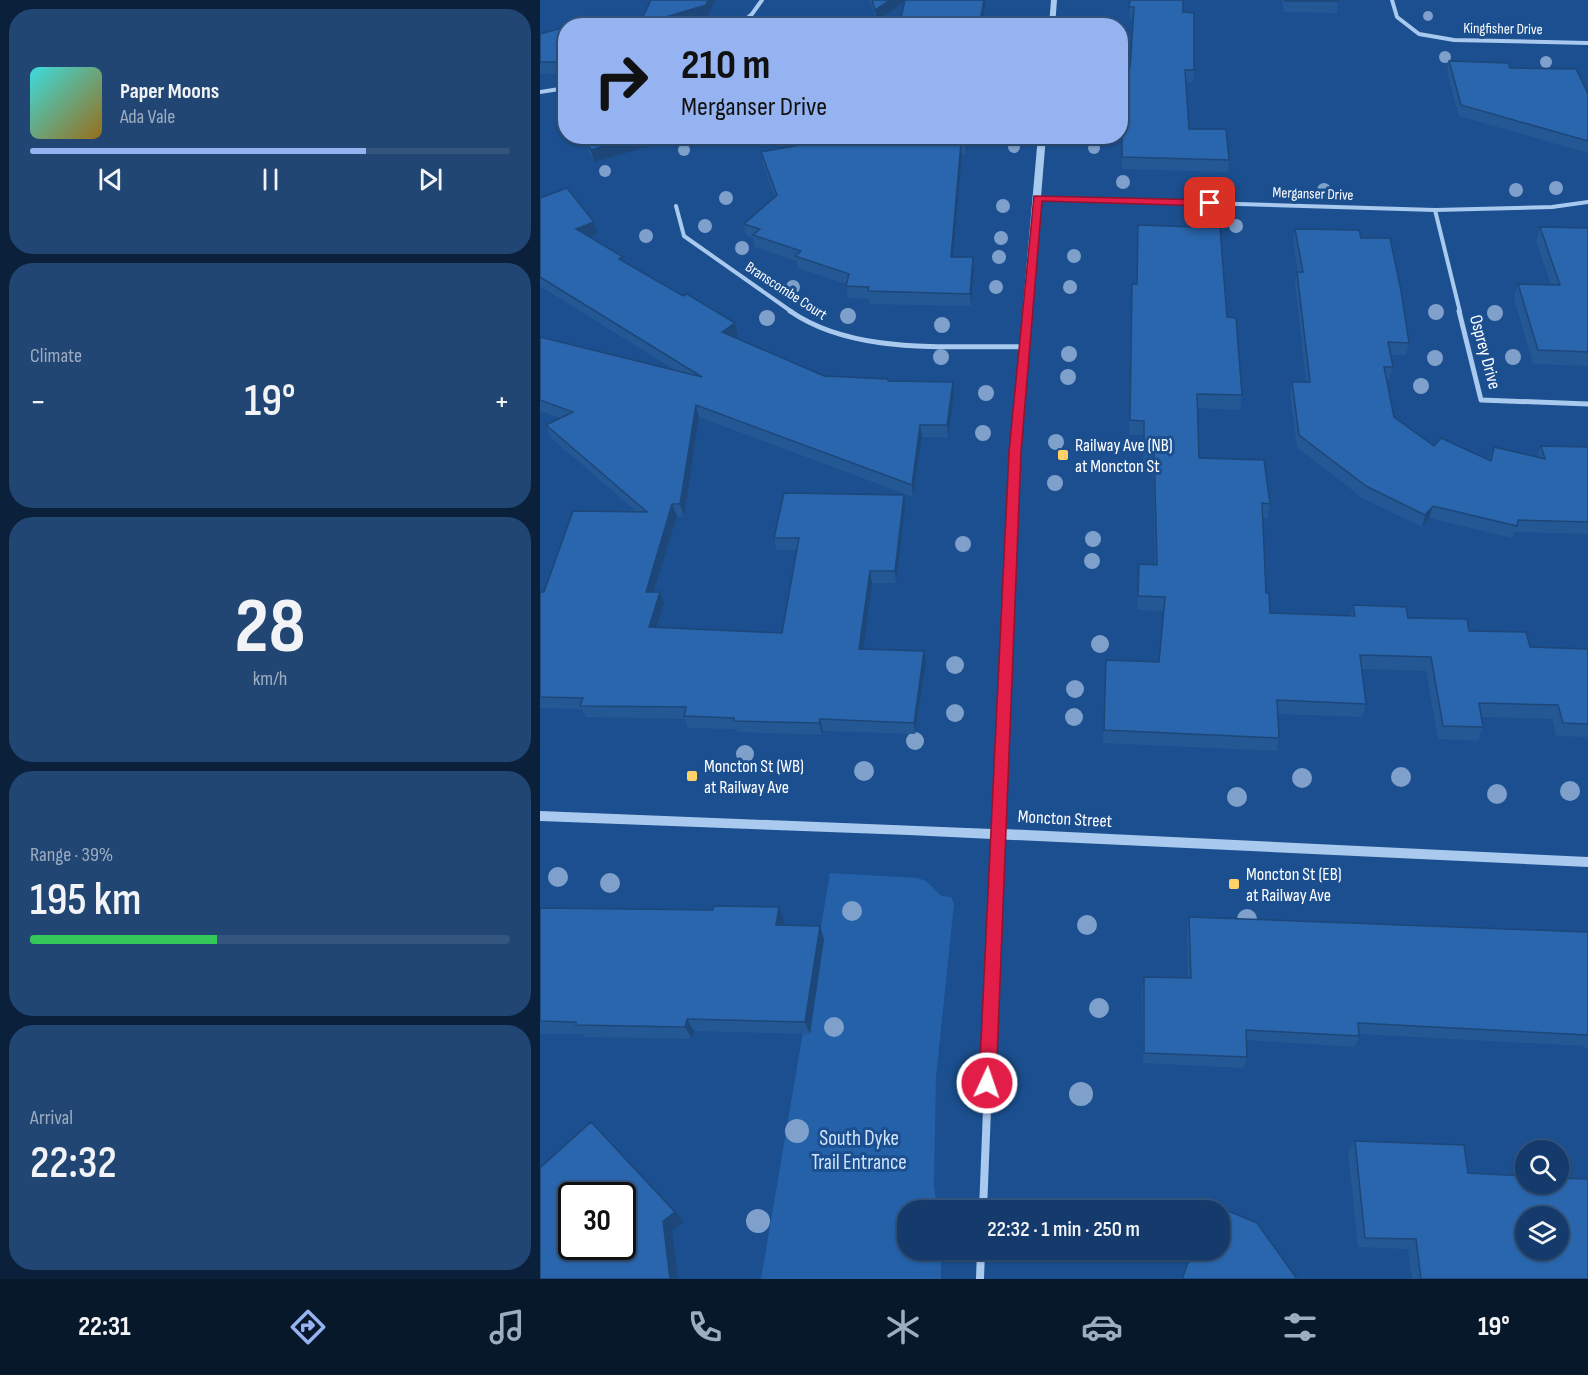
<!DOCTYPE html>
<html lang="en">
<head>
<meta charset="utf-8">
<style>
  body { margin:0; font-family:"Sofia Sans Condensed",sans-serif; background:#214673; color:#f1f3f6; height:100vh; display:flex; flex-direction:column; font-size:22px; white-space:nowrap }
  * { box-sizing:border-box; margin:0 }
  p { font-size:20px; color:#9dadc1 }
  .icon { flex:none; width:33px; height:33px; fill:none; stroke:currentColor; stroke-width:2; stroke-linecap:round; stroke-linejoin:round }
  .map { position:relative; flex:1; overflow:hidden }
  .side { display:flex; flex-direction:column; gap:9px; padding:9px; background:#0b203b; width:540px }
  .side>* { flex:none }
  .guide { position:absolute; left:18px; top:18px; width:570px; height:126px; border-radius:24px; box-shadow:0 2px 4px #0004,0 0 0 2px #33557e; background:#95b2f1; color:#111; overflow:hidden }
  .tools { position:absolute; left:975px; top:1140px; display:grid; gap:12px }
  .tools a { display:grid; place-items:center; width:54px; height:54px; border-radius:50%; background:#143b6b; box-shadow:0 2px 4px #0004,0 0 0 2px #33557e; font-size:30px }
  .speed { position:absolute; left:18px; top:1182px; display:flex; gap:12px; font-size:30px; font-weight:700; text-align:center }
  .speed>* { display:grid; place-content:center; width:78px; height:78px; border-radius:50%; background:#143b6b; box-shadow:0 2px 4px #0004,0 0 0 2px #33557e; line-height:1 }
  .speed .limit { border:3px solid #111; border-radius:9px; background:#fff; color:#111 }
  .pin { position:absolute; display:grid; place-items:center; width:51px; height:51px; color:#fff; margin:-26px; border-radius:12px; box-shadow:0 3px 9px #0006 }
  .me { position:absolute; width:66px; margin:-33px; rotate:3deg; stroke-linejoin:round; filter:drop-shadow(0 0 4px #0008) }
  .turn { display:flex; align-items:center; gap:21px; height:126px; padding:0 24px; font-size:27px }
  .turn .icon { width:78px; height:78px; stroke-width:2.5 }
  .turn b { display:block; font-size:42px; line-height:51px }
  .big { font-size:45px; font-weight:600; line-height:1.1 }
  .side .widget { flex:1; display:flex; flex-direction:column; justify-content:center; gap:9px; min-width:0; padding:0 21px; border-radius:24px; background:#214673 }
  .side .dial { align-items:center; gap:0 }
  .dial b { font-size:78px; line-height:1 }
  .song { display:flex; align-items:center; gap:18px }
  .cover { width:72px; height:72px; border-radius:9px; background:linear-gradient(135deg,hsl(180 70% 55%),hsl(40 70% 35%)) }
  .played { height:6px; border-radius:3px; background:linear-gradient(90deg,#95b2f1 70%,#33557e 70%) }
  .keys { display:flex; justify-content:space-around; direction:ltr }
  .heat { display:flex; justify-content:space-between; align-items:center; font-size:33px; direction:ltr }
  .charge { height:9px; border-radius:4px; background:linear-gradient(90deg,#34c759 39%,#33557e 0) }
  .trip { position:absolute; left:357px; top:1200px; width:333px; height:60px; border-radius:24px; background:#143b6b; box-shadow:0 2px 4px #0004,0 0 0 2px #33557e; font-weight:600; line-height:60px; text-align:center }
  .tabs { display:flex; height:96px; justify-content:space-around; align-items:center; background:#08182b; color:#9dadc1 }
  .tabs .icon { width:42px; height:42px }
  .tabs .active { color:#95b2f1 }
  .tabs b { font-size:27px; color:#f1f3f6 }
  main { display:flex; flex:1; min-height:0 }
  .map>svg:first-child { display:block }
  .green { fill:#2461a8 }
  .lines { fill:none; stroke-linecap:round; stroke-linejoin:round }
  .minor-far2 { stroke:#a9c9ee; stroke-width:4 }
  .minor-far1 { stroke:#a9c9ee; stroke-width:5 }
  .minor { stroke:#a9c9ee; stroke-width:8 }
  .tertiary { fill:#a9c9ee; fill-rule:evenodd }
  .tree { fill:#7ea0ca }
  .wall { fill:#245895 }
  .shaded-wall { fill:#1d4779 }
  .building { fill:#2a66ad; stroke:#1d4779; stroke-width:1.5; fill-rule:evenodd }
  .route { fill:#e11d48; stroke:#92132f; stroke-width:1.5 }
  .poi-dot { fill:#ffd166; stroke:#1b4f8f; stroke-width:2 }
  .labels { text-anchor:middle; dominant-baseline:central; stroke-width:6; stroke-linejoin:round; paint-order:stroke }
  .far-street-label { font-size:15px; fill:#fff; stroke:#1b4f8f }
  .street-label { font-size:18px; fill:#fff; stroke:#1b4f8f }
  .poi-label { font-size:18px; fill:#fff; stroke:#1b4f8f; text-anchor:start }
  .near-park-label { font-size:21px; fill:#cfe3fa; stroke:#1b4f8f }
</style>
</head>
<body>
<main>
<section class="side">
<div class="widget">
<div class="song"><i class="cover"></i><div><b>Paper Moons</b><p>Ada Vale</p></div></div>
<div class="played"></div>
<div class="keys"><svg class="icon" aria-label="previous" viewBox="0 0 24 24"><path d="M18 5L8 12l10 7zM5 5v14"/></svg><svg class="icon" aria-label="pause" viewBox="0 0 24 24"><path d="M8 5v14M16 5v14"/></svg><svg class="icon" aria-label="next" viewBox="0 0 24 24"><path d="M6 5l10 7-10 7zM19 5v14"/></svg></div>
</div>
<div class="widget"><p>Climate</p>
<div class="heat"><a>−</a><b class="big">19°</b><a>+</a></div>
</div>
<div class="widget dial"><b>28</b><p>km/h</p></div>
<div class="widget"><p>Range · 39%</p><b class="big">195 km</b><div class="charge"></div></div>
<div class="widget"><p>Arrival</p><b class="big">22:32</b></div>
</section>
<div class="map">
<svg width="1048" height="1279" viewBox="0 0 1048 1279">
  <rect width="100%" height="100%" fill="#1b4f8f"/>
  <!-- green -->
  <path class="green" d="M290,873L377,878L386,881L401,896L411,897L414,904L396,1077L394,1184L397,1210H368V1250H401V1279H221Z"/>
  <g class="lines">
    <!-- minor-far2 -->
    <path class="minor-far2" d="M852,0L857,17L879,34L914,40L1048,43
      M198,26L212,14L222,0
      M0,92L26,88
      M497,198L895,210L1012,207L1048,202
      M136,206L144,236L252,312
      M895,210L920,312"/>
    <!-- minor-far1 -->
    <path class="minor-far1" d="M250,311C315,356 409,345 485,347
      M919,311L941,400L1048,404"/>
    <!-- minor -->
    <path class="minor" d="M443,1210L458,834
      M440,1279L441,1250"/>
    <!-- tertiary -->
    <path class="tertiary" d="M511,0H517L515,26H509Z
      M498,136H506L480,452L464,829L1048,857V867L369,835L0,821V811L452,829L470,452Z"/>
  </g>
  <!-- trees -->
  <g class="tree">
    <circle cx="888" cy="16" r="5"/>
    <circle cx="905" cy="57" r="6"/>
    <circle cx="1006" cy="62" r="6"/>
    <circle cx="474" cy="147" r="6"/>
    <circle cx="554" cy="148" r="6"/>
    <circle cx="144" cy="150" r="6"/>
    <circle cx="65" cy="171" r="6"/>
    <circle cx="583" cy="182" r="7"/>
    <circle cx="679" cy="186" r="7"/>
    <circle cx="1016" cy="188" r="7"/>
    <circle cx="784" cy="190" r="7"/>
    <circle cx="976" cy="190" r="7"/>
    <circle cx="186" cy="198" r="7"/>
    <circle cx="463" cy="206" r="7"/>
    <circle cx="165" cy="226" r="7"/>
    <circle cx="696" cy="226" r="7"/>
    <circle cx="106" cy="236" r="7"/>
    <circle cx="461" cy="238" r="7"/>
    <circle cx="202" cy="248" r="7"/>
    <circle cx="534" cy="256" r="7"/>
    <circle cx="459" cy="257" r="7"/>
    <circle cx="253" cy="287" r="7"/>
    <circle cx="456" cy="287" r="7"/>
    <circle cx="530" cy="287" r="7"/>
    <circle cx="896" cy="312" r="8"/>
    <circle cx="955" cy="313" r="8"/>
    <circle cx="308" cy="316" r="8"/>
    <circle cx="227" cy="318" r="8"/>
    <circle cx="402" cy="325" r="8"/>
    <circle cx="529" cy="354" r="8"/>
    <circle cx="401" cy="357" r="8"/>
    <circle cx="973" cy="357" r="8"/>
    <circle cx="895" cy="358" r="8"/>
    <circle cx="528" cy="377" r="8"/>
    <circle cx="881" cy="386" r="8"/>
    <circle cx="446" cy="393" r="8"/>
    <circle cx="443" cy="433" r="8"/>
    <circle cx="516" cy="442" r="8"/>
    <circle cx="515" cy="483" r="8"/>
    <circle cx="553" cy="539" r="8"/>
    <circle cx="423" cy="544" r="8"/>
    <circle cx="552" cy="561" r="8"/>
    <circle cx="560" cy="644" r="9"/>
    <circle cx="415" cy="665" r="9"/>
    <circle cx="535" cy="689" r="9"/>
    <circle cx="415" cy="713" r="9"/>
    <circle cx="534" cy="717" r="9"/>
    <circle cx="375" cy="741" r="9"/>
    <circle cx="205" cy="754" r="9"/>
    <circle cx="324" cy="771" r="10"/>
    <circle cx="861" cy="777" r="10"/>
    <circle cx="762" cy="778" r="10"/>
    <circle cx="1030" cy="791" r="10"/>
    <circle cx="957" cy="794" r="10"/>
    <circle cx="697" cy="797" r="10"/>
    <circle cx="18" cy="877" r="10"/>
    <circle cx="70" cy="883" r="10"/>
    <circle cx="312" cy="911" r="10"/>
    <circle cx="707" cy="919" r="10"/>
    <circle cx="547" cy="925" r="10"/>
    <circle cx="559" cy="1008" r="10"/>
    <circle cx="294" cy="1027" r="10"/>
    <circle cx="541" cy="1094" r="12"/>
    <circle cx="257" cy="1131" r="12"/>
    <circle cx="218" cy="1221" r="12"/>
  </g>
  <!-- wall -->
  <path class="wall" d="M329,0H446L442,26L364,3L337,21Z
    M590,0L643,12L654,70L653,82H646L649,129L689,160L688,172L582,169L583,67L590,68L593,19H589Z
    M742,0H798V1L797,13L744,12Z
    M26,27V74L0,73V34Z
    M909,61L970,68L1048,94V153L919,116L907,72Z
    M42,136H135V139L54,162Z
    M234,136H427L426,155H422L413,257H433L434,269L431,306L330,304L329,299L308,298L306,284L258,268L256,261L215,247L213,238L206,236L204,224L235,197L223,164L221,152L249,147Z
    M0,198L58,234L50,237L85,263L143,296L195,323L198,336L195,338L284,376L348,381L414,395L408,437H382L373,497L159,417L144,517L137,516L114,592L124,604L117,628L242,633L257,550H237L234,538L365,507L356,583H332L323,649L386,663L375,734L283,731L282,735L198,732L196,729L148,728L145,719L46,717L42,709L0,708V592H4L97,512L11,438L6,425L20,418L0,411V337L135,370L0,286Z
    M598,225L687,317L702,395L700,410L657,408L659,458L730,504L727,518H723L726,593L730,613L810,616L813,605L868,618L929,631L990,647L1048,649V737L1016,736L1012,719L941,717L943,727L938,741L898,739L886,671L822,669L826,704L822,717L738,714L739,738L736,751L563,743L566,660L619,662L623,611L597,610L599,564L615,565L613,461H603V435H589L591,298L592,284H597Z
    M1000,227L1048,228V366L993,364L974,298L978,284L1011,285L996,241Z
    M755,229L821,238L869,343L866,355H851L853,367L849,379H846L854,417L894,446L949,460L954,447L997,457L1001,446L1048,447V534L975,532L972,538L889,518L882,527L822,498L757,447L750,394L752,382H766L755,284L757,272H758L753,241Z
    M239,907L244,921L243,925L284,939L270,1034L154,1031L152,1039L45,1037L43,1034H0V908L173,910Z
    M649,917L1048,932V1048H1045L1044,1046L819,1034V1036L815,1047L706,1040L707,1057L704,1068L603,1063L602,988L604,977L648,978L647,929Z
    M815,1141L928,1173L1048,1279H872L868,1249L818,1247L808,1152Z"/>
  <!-- shaded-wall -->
  <path class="shaded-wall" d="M168,0H175L168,16L138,26H99Z
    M350,0H368L337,21L335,10Z
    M444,0H446L442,26H439Z
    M99,136H135V139L54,162L51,150Z
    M426,136H427L426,155L425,143Z
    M421,143L422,155L412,269L411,257Z
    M54,222L58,234L40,241L36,229Z
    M433,257L434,269L431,306L430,294Z
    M195,323L198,336L186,345L182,332Z
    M413,382L414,395L408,437L407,425Z
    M156,405L159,417L144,517L140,504Z
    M380,425L382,437L373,497L372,485Z
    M364,495L365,507L356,583L355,571Z
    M132,504L137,516L110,604L106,592Z
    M893,506L889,518L882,527L885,515Z
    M330,571L332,583L322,661L319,649Z
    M120,592L124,604L113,639L109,627Z
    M384,651L386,663L375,734L374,723Z
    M280,719L283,731L282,735L279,723Z
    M239,907L244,921L241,939L236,925Z
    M280,926L284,939L270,1034L265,1022Z
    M147,1019L154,1031L152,1039L145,1027Z
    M135,1212L144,1222L132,1231L138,1279H130L123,1221Z"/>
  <!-- building -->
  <path class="building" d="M111,0H168L166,5L99,25Z
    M332,0H350L335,10Z
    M365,0H444L439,26H359Z
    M590,0H643V12L654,13V70H645L649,129H686L689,160L582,157L583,67L590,68L594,7H589Z
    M745,0H798V1H745Z
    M57,17L62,26H29Z
    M26,27V62H0V34Z
    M909,61L968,63L970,68L1036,69L1048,94V141L921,105Z
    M44,136H99L51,150Z
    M248,136H426L425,143H421L411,257H433L430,294L328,291L329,287L306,286L309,274L255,256L261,251L213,235L220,229L204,224L237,195L221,152L260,145Z
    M27,188L54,222L36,229L83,257L79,259L143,296L147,294L195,323L182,332L284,376L348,379V381L413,382L407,425H380L372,485L156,405L140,504H132L106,592H120L109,627L242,633L259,538H234L244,493L364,495L355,571H330L319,649L384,651L374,723L280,719L279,723L194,721V718L144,716L146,707L40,706L43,698L0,697V592H4L33,511L107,512L6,425L33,412L0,400V337L162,377L0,277V198Z
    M598,225L680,228L687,317L696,318L702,395L657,394L659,458L724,460L730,504L722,503L726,593H729L730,613L815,616L813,605L866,607L868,618L927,619L929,631L986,632L990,647L1048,649V724L1023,723L1018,705L939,703L943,727L903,726L891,657L820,655L826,704L737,700L739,738L564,730L566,660L619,662L625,597L598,596L599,564L617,565L614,447H604V421L590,420L592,284H597Z
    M1000,227L1048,228V352L998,350L978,284L1020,285Z
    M755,229L819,230L821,238H850L861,291L869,343L848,342L853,367H844L854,417L894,446L901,438L951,461L954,447L1005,459L1001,446L1048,447V522L978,520L977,526L893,506L885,515L826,486L759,435L752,382H770L757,272H763Z
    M174,906L239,907L236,925L280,926L265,1022L147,1019L145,1027L36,1025V1022L0,1021V908L173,910Z
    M649,917L1048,932V1035L818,1023L819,1036L706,1030L707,1057L604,1053V977L651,978Z
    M51,1122L135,1212L123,1221L130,1279H0V1168ZM32,1196H82V1246H32Z
    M815,1141L924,1145L928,1173L986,1176V1184H1018V1178L1048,1179V1279H881L876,1239L825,1238ZM986,1216H1018V1250H986Z
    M669,1203L717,1223L757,1279H642L653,1250H680V1210H666Z"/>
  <!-- route -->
  <path class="route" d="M494,196L670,200L675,203L670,206L502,201L481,452L456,1083L454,1089L447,1091L441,1089L439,1083L469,452Z"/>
  <!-- markers -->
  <g class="poi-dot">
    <rect x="517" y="449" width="12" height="12" rx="3"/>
    <rect x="146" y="770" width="12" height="12" rx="3"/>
    <rect x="688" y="878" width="12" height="12" rx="3"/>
  </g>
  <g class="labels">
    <!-- far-street labels -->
    <g class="far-street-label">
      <text transform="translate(963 29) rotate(1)">Kingfisher Drive</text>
      <text transform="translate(773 194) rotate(2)">Merganser Drive</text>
      <text transform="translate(246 291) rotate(33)">Branscombe Court</text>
    </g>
    <!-- street labels -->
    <g class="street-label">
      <text transform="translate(945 352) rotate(75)">Osprey Drive</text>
      <text transform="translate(525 819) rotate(3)">Moncton Street</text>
    </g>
    <!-- poi labels -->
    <g class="poi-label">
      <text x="535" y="445">Railway Ave (NB)<tspan x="535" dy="21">at Moncton St</tspan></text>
      <text x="164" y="766">Moncton St (WB)<tspan x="164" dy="21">at Railway Ave</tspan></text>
      <text x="706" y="874">Moncton St (EB)<tspan x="706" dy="21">at Railway Ave</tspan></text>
    </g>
    <!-- near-park labels -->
    <g class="near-park-label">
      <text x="319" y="1138">South Dyke<tspan x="319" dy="24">Trail Entrance</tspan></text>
    </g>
  </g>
</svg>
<div class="tools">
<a><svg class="icon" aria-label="search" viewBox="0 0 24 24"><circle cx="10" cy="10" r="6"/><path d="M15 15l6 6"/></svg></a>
<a><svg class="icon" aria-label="layers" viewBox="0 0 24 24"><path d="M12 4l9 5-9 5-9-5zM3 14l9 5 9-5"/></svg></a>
</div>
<div class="speed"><div class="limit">30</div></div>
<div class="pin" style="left:670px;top:203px;background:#d93025"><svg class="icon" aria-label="arrive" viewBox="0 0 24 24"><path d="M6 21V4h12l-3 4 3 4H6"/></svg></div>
<svg class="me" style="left:447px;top:1083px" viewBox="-20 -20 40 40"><circle r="17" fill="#e11d48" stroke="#fff" stroke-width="3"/><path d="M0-11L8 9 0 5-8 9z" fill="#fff"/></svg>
<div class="trip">22:32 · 1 min · 250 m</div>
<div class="guide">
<div class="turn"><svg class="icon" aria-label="right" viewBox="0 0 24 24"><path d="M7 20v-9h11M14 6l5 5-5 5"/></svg><div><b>210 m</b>Merganser Drive</div></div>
</div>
</div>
</main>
<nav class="tabs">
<b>22:31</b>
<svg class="icon active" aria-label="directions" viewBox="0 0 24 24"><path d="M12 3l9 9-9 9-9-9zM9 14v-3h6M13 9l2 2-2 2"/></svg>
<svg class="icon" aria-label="music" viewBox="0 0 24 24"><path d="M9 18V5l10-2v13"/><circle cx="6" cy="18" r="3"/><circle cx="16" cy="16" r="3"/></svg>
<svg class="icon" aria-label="phone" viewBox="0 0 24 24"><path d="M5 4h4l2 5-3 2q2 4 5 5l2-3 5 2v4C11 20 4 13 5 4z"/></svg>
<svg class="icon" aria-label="climate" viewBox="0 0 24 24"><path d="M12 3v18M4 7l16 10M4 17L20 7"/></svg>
<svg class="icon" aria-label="car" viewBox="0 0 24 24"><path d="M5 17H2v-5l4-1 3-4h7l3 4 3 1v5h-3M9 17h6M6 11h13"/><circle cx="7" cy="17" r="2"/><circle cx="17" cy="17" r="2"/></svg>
<svg class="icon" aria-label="filters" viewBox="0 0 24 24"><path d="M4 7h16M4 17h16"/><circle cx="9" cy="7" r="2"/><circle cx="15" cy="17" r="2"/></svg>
<b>19°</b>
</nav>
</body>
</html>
